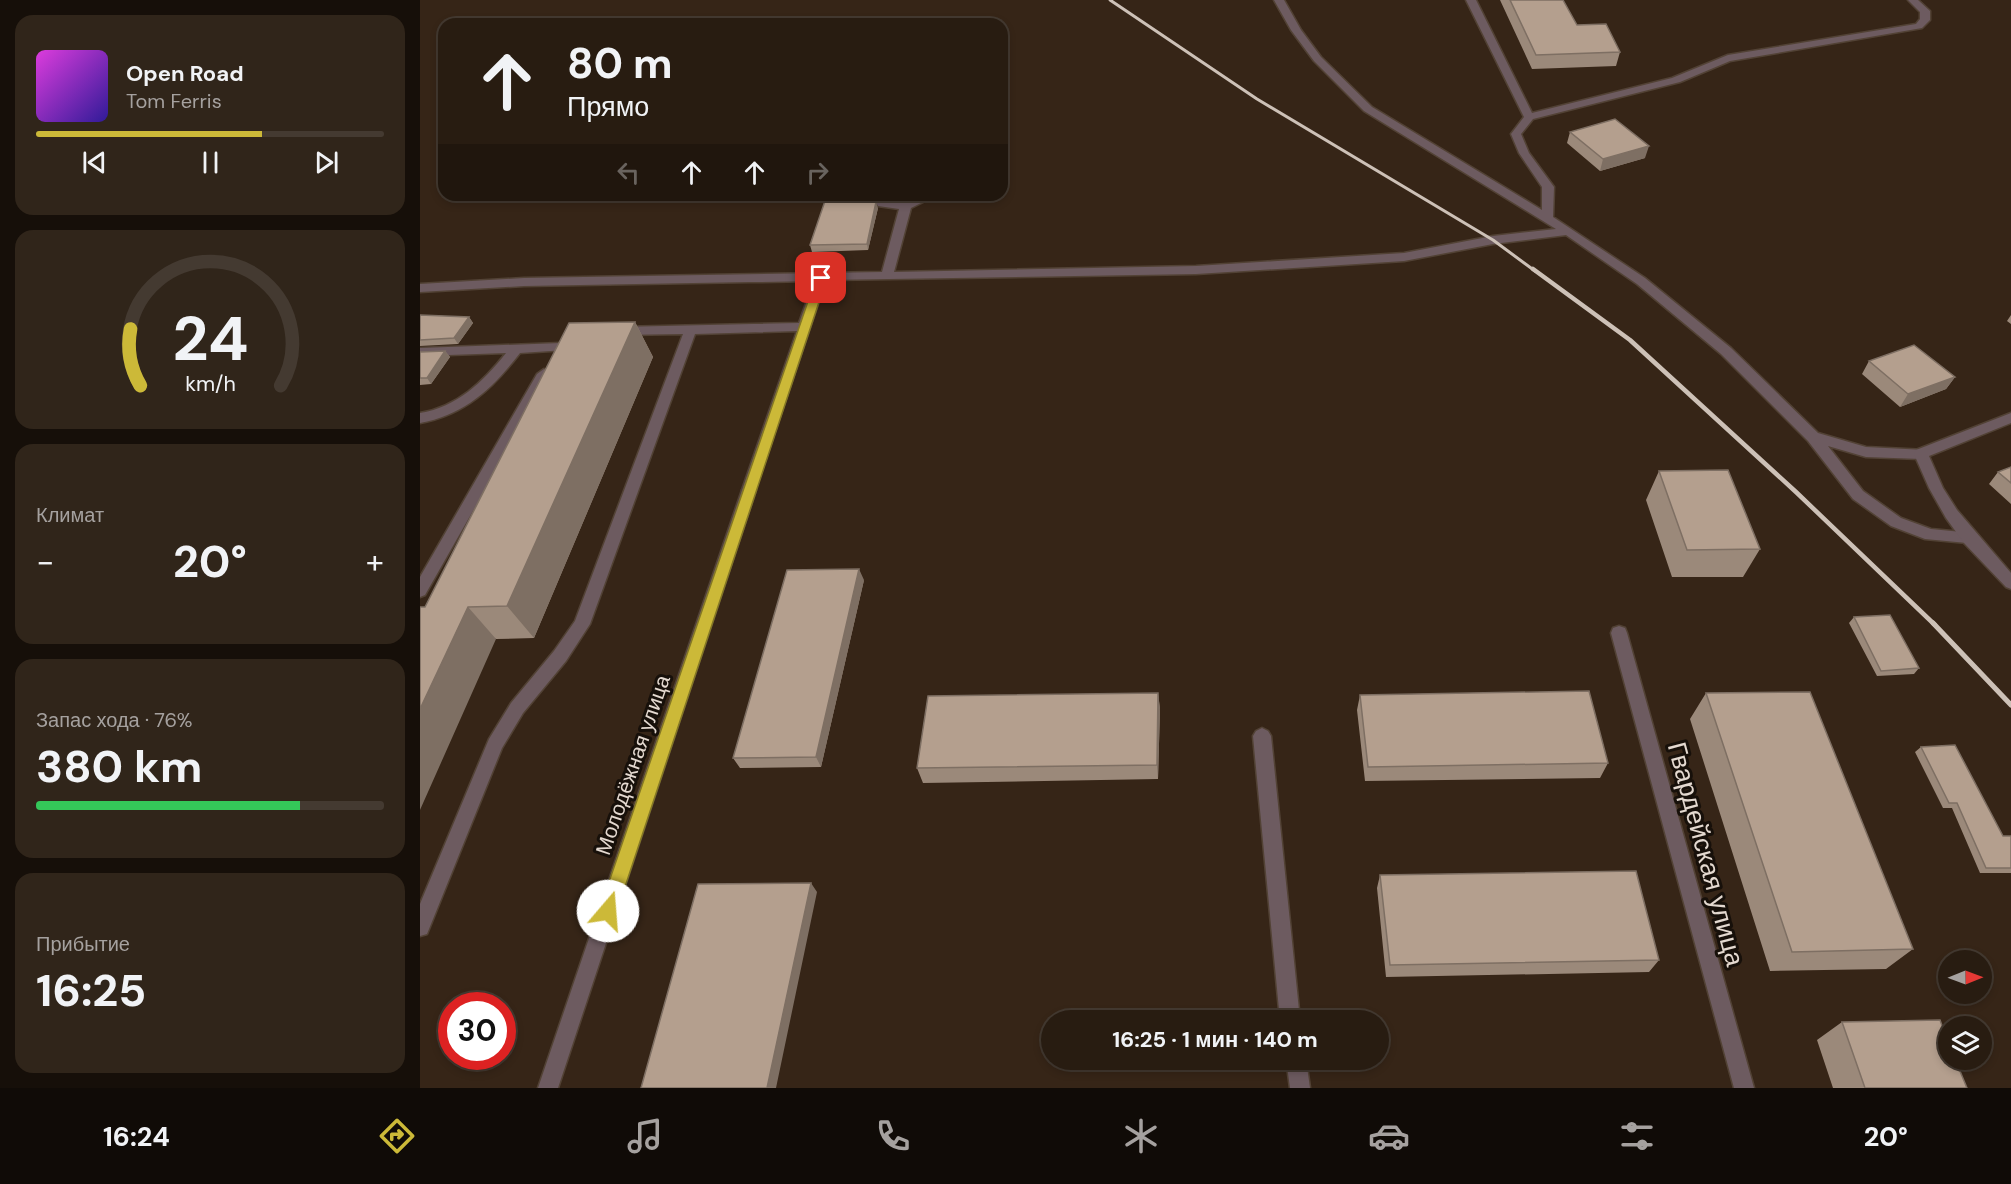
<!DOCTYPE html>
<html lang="ru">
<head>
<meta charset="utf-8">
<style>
  body { margin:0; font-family:"DM Sans",sans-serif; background:#30251a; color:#f1f3f6; height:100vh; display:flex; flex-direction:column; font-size:22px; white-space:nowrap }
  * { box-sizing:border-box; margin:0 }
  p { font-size:20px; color:#a5a19f }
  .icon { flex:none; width:33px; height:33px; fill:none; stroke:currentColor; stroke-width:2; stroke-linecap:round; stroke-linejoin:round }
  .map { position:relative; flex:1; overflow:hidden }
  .panel { display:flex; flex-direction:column; gap:15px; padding:15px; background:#160f09; width:420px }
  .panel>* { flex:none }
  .banner { position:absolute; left:18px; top:18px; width:570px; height:183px; border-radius:18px; box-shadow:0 3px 9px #0003,0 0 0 2px #443a31; background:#281c11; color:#f1f3f6; overflow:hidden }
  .needle { width:39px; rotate:89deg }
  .buttons { position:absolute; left:1518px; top:950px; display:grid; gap:12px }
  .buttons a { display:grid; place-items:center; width:54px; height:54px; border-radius:50%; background:#281c11; box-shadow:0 3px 9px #0003,0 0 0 2px #443a31; font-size:30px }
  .speed { position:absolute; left:18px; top:992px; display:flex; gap:12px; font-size:30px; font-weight:700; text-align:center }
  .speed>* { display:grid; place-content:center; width:78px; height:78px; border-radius:50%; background:#281c11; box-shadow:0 3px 9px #0003,0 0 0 2px #443a31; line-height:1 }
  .speed .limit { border:9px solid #d22; background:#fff; color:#111 }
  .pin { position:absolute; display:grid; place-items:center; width:51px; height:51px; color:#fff; margin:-26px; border-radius:12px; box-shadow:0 3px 9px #0006 }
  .me { position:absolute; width:66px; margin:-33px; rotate:18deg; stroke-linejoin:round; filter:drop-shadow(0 0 4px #0008) }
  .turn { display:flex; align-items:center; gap:21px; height:126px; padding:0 30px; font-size:27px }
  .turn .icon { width:78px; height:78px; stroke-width:2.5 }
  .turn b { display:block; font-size:42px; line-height:51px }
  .lanes { display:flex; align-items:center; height:57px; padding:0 30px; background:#0003; justify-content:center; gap:30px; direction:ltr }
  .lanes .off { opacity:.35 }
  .big { font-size:45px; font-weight:700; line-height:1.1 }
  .panel .tile { flex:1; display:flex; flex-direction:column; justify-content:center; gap:9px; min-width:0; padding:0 21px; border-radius:18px; background:#30251a }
  .panel .dial { align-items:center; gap:0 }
  .dial svg { height:156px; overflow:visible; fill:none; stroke:#443a31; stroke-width:7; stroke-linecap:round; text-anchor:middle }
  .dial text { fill:#f1f3f6; stroke:none }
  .song { display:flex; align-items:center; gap:18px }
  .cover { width:72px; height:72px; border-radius:9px; background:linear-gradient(135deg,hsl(300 70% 55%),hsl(250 70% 35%)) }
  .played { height:6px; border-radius:3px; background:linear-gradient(90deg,#ccb938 65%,#443a31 65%) }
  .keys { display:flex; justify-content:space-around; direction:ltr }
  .heat { display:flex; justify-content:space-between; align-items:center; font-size:33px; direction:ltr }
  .charge { height:9px; border-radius:4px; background:linear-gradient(90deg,#34c759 76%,#443a31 0) }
  .trip { position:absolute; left:621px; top:1010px; width:348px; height:60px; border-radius:30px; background:#281c11; box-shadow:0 3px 9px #0003,0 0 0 2px #443a31; font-weight:700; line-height:60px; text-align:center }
  .dock { display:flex; height:96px; justify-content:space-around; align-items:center; background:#100b07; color:#a5a19f }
  .dock .icon { width:42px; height:42px }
  .dock .active { color:#ccb938 }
  .dock b { font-size:27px; color:#f1f3f6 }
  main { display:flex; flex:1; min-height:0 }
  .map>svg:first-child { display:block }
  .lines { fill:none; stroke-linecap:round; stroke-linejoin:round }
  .lane-casing { stroke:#524235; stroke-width:3 }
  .street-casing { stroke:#524235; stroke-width:3 }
  .lane { fill:#6d5b60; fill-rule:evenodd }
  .street { fill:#6d5b60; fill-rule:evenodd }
  .rail-far2 { stroke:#cdc1b7; stroke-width:3 }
  .rail-far1 { stroke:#cdc1b7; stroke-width:4.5 }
  .rail { stroke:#cdc1b7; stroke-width:5 }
  .wall { fill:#9b897a }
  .shaded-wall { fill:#7e6f63 }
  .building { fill:#b49f8e; stroke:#7e6f63; stroke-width:1.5 }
  .route { fill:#ccb938; stroke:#857824; stroke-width:1.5 }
  .labels { text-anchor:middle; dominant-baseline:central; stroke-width:6; stroke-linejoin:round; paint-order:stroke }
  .street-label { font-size:21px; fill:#e4d9d0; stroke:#17100a }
  .near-street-label { font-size:26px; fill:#e4d9d0; stroke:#17100a }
</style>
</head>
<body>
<main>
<section class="panel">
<div class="tile">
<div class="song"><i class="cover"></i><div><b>Open Road</b><p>Tom Ferris</p></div></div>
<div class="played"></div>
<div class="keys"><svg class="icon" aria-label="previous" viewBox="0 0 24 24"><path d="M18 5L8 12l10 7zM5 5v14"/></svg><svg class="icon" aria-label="pause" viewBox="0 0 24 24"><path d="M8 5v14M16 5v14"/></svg><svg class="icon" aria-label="next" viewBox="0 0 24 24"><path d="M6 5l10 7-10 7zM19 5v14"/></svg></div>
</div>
<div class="tile dial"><svg viewBox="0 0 100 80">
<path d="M14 69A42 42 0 1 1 86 69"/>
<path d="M14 69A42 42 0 0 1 9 40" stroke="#ccb938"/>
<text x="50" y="56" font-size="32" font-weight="700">24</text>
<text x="50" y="72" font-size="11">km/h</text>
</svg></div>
<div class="tile"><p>Климат</p>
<div class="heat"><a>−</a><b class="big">20°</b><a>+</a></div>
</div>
<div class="tile"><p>Запас хода · 76%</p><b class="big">380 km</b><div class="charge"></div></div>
<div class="tile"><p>Прибытие</p><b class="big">16:25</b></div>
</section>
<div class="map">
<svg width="1591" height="1088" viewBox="0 0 1591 1088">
  <rect width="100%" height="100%" fill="#362517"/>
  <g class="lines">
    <defs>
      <path id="lane" d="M854,0H864L881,30L901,57L952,107L1122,210V187L1099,153L1091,134L1104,117L1046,0H1056L1112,113L1252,78L1308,55L1496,24L1500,19V12L1488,0H1498L1510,11V20L1502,28L1310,61L1260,82L1113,119L1101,134L1109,153L1134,187L1133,217L1225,278L1311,348L1398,433L1446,447L1506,450L1508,454L1506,458L1501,459L1446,457L1408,446L1443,491L1481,518L1511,529L1552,533L1554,537L1552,541L1547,543L1505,539L1471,526L1433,499L1388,441L1301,354L1217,284L1146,235L1073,244L984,261L776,274L406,280L334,494L329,495L322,490L377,331L275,334L170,624L146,661L103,713L82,748L7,934L0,936V904L69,739L91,703L134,651L155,621L263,334L199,335L193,331L199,327L379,323L394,281L104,286L0,292V284L104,278L462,272L479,209L458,206L452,195H464L466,201C487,203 497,195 517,195L491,208L474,272L776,266L984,253L1073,236L1136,229L944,111L894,61L871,30Z
        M141,343L147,347L146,350L100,353C73,388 45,415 0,423V413C37,407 63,382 86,353L0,356V348Z
        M124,369L131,374L5,595L0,597V577L117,374Z
        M842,728L848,731L851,736L880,1020H860L833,736L836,731Z
        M866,1059H886L890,1088H870Z"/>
      <path id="street" d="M1591,413V423L1509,456L1523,488L1537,510L1591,573V589L1586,587L1544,543L1526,518L1509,488L1494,454L1496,450Z
        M329,485L336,490L138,1088H118L322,490Z
        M1199,626L1205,628L1207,633L1334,1088H1314L1191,633L1193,628Z"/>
    </defs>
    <!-- lane casing -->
    <use href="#lane" class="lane-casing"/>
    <!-- street casing -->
    <use href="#street" class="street-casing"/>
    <!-- lane -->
    <use href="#lane" class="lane"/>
    <!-- street -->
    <use href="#street" class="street"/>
    <!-- rail-far2 -->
    <path class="rail-far2" d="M690,0L837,99L1073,240L1115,271"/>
    <!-- rail-far1 -->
    <path class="rail-far1" d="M1113,269L1210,340L1376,492L1515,625"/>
    <!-- rail -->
    <path class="rail" d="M1513,623L1591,705"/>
  </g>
  <!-- wall -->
  <path class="wall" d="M1080,0H1143L1157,25L1200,52L1196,66L1112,69Z
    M1150,132L1225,158L1180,171L1147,143Z
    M458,208L448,250L392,252L390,245Z
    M0,315L49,317L53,323L38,344L0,346Z
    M1591,315V324L1587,321Z
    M215,322L233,357L114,638L76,639L5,607Z
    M25,351L30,357L11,384L0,385V352Z
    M1449,361L1535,377L1526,389L1480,407L1442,374Z
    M1591,467V504L1569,484L1578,472Z
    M1239,471L1340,549L1323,577H1252L1226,500Z
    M444,580L401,767L320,768L313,758Z
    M1434,617L1499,668L1494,674L1457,676L1429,623Z
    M738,693L740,709L738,779L503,783L497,768Z
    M1286,693L1493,949L1466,969L1350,971L1270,719Z
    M940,695L1188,763L1180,778L945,781L937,710Z
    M1501,747L1583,836H1591V873H1560L1532,808H1523L1495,752Z
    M960,875L1239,960L1229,972L966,977L957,888Z
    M1422,1022L1547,1088H1413L1397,1040Z"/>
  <!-- shaded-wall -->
  <path class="shaded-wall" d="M1229,146L1225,158L1180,171L1183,159Z
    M456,202L458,208L448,250L447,244Z
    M49,317L53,323L38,344L34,338Z
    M215,322L233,357L114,638L87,606Z
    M25,351L30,357L11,384L7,378Z
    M1535,377L1526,389L1480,407L1488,394Z
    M439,569L444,580L401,767L396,757Z
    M48,607L76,639L0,810V709Z
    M738,693L740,709L738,779L737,765Z
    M391,883L397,892L356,1088H347Z"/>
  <!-- building -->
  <path class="building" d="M1090,0H1143L1157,25L1186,24L1200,52L1116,55Z
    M1195,119L1229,146L1183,159L1150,132Z
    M407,195H452L456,202L447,244L390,245Z
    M0,315L49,317L34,338L0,340Z
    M215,322L87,606L48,607L0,709V607H5L149,323Z
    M1494,345L1535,377L1488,394L1449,361Z
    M25,351L7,378H0V352Z
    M1591,467V483L1578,472Z
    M1308,470L1340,549L1267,550L1239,471Z
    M439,569L396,757L313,758L367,570Z
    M1470,615L1499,668L1461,671L1434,617Z
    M1169,691L1188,763L948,767L940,695Z
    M1390,692L1493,949L1372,952L1286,693Z
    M738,693L737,765L497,768L508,696Z
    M1535,745L1583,836H1591V868H1566L1537,803H1529L1501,747Z
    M1216,871L1239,960L970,965L960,875Z
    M391,883L347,1088H221L278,884Z
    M1520,1020L1528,1042V1059H1535L1547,1088H1445L1422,1022Z"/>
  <!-- route -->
  <path class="route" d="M401,274L407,278L197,911L194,917L188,919L182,917L179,911L396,278Z"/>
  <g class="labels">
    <!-- street labels -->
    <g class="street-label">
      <text transform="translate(213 765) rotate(-71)">Молодёжная улица</text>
    </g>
    <!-- near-street labels -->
    <g class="near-street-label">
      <text transform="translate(1286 854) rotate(75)">Гвардейская улица</text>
    </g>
  </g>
</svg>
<div class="buttons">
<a><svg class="needle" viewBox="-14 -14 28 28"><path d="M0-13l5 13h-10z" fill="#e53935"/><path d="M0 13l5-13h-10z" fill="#a5a19f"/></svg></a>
<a><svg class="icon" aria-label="layers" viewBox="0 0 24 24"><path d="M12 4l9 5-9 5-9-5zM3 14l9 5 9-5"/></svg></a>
</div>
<div class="speed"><div class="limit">30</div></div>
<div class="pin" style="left:401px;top:278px;background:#d93025"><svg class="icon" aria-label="arrive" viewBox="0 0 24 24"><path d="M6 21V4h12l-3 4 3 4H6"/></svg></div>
<svg class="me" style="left:188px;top:911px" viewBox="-20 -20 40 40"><circle r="19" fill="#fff"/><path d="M0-13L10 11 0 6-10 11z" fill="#ccb938"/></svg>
<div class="trip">16:25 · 1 мин · 140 m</div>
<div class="banner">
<div class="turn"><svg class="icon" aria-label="ahead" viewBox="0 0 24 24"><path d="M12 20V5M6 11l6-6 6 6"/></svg><div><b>80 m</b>Прямо</div></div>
<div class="lanes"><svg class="icon off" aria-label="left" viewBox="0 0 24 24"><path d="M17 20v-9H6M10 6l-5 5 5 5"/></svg><svg class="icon" aria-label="ahead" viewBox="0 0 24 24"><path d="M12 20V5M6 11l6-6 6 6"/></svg><svg class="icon" aria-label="ahead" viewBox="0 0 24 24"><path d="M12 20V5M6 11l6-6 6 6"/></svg><svg class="icon off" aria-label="right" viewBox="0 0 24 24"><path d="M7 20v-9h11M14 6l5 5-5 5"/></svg></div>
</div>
</div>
</main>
<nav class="dock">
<b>16:24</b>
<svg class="icon active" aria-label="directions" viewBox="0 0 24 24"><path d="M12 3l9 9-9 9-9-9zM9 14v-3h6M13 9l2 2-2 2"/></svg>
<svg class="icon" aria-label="music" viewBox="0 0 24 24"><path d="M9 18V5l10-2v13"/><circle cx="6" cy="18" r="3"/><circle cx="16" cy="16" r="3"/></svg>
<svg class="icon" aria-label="phone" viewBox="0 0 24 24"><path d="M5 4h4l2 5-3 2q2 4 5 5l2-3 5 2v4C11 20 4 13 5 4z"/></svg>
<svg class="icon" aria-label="climate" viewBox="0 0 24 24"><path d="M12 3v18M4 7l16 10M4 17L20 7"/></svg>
<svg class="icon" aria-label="car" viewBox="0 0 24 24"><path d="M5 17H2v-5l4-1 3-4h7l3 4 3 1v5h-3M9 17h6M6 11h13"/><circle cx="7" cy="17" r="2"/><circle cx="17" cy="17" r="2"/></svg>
<svg class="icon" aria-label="filters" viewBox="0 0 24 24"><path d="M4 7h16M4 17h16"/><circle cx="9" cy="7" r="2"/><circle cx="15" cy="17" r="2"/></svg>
<b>20°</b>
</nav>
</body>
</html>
